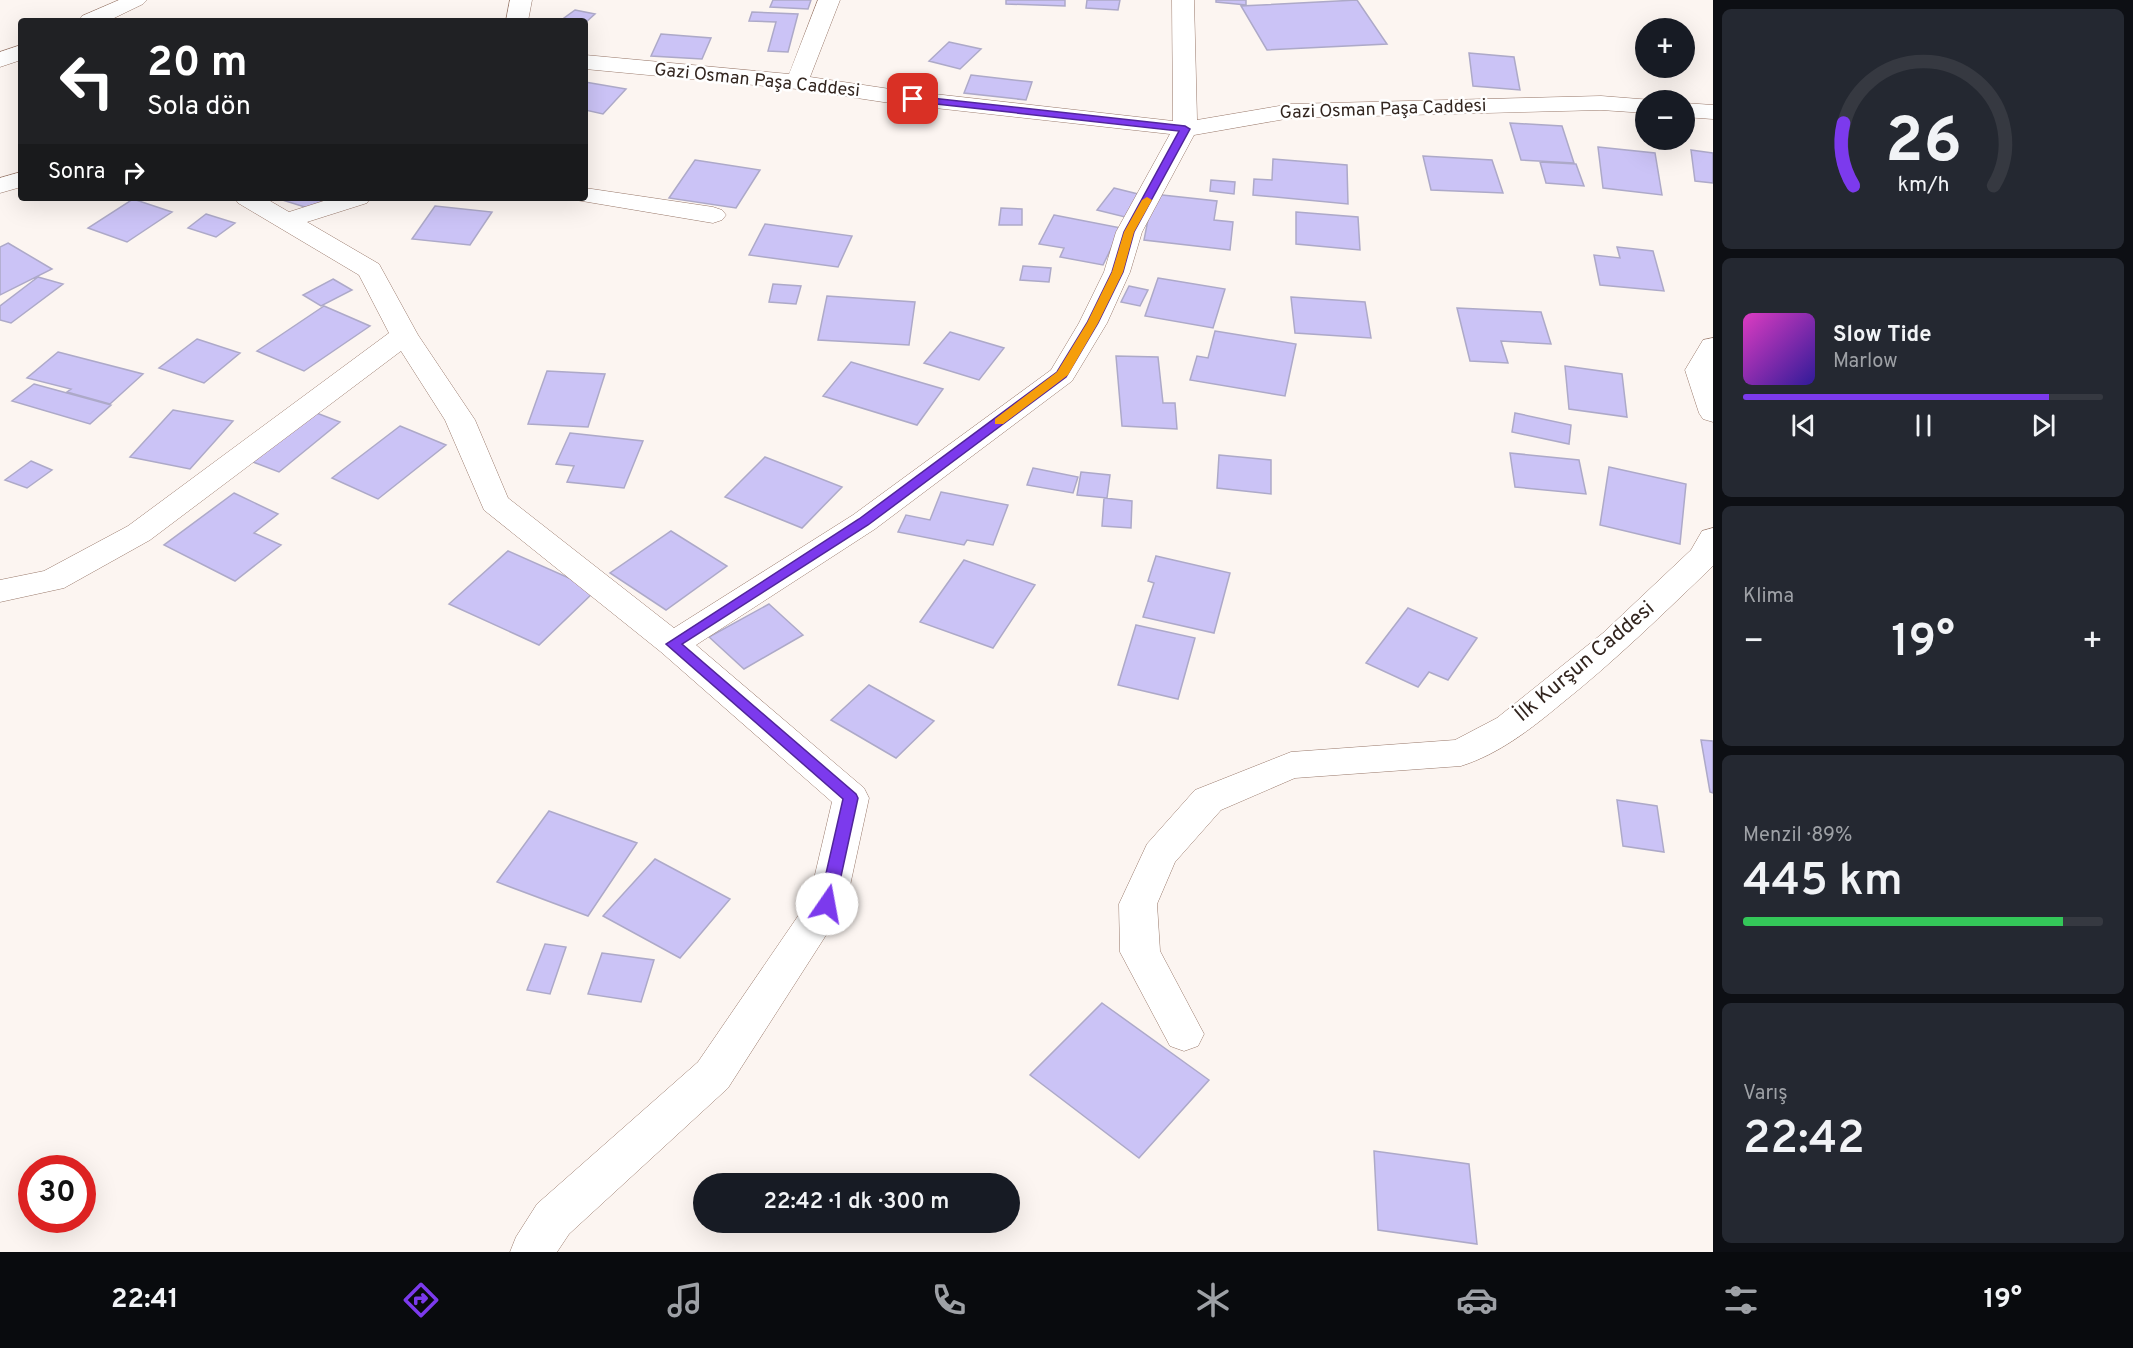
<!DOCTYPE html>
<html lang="tr">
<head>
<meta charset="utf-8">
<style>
  body { margin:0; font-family:Overpass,sans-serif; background:#242831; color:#f1f3f6; height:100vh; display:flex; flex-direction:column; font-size:22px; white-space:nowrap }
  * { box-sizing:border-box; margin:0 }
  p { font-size:20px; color:#9ea1a6 }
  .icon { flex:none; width:33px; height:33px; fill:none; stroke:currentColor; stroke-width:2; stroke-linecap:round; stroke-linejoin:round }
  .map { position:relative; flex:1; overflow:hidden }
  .panel { display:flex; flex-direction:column; gap:9px; padding:9px; background:#0d0f14; width:420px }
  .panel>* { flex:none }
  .hud { position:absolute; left:18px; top:18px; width:570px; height:183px; border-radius:6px; box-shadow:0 6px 24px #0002; background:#202124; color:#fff; overflow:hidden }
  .controls { position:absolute; left:1635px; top:18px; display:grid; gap:12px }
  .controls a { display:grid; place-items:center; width:60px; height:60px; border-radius:50%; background:#171b24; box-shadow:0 6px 24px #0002; font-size:30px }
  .speed { position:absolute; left:18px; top:1155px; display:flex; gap:12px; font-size:30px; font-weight:700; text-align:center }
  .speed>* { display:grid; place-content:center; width:78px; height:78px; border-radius:50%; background:#171b24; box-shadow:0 6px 24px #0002; line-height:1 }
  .speed .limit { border:9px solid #d22; background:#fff; color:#111 }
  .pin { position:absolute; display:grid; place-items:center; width:51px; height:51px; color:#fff; margin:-26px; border-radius:12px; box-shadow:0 3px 9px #0006 }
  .me { position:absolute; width:66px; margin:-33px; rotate:12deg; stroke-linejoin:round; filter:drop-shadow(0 0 4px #0008) }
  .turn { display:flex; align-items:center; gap:21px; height:126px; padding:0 30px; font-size:27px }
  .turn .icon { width:78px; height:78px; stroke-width:2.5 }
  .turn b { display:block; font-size:42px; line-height:51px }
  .then { display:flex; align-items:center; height:57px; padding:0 30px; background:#0003; gap:12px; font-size:22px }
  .big { font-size:45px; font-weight:600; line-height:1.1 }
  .panel .card { flex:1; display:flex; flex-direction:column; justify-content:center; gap:9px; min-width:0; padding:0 21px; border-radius:9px; background:#242831 }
  .panel .dial { align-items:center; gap:0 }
  .dial svg { height:156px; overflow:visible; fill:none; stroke:#363941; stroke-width:7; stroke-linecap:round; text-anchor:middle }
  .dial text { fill:#f1f3f6; stroke:none }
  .song { display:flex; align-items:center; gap:18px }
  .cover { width:72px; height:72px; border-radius:9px; background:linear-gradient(135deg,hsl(310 70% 55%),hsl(250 70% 35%)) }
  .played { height:6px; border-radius:3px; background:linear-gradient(90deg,#7c3aed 85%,#363941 85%) }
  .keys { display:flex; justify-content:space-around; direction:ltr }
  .heat { display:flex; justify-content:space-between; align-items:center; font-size:33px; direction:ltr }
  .charge { height:9px; border-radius:4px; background:linear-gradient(90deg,#34c759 89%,#363941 0) }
  .trip { position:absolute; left:693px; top:1173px; width:327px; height:60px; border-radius:30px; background:#171b24; box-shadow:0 6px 24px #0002; font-weight:600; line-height:60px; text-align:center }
  .tabs { display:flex; height:96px; justify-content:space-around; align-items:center; background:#090b0e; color:#9ea1a6 }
  .tabs .icon { width:42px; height:42px }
  .tabs .on { color:#7c3aed }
  .tabs b { font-size:27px; color:#f1f3f6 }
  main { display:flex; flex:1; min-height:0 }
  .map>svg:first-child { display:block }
  .building { fill:#cbc3f6; stroke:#ada9c8; stroke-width:1.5 }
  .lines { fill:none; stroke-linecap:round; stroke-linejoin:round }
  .minor-casing { stroke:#99796b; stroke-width:1 }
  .minor { fill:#fff; fill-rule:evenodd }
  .route { fill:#7c3aed; stroke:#51269a; stroke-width:1.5 }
  .slow { fill:#f59e0b }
  .labels { text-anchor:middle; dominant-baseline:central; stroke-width:5; stroke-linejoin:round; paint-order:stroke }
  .far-street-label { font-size:18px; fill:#32251f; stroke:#fff }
  .street-label { font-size:21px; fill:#32251f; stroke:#fff }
</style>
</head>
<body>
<main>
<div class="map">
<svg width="1713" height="1252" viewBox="0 0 1713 1252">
  <rect width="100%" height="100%" fill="#fcf5f1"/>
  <!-- building -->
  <path class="building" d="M773,0H811L808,9L770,7Z
    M1006,0H1065V6L1006,4Z
    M1087,0H1120L1118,10L1086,8Z
    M1216,0H1246V5L1216,2Z
    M1357,0L1387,44L1267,50L1241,6Z
    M575,10L595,14L585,23L560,21Z
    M752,12L798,14L788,52L768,51L776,22L749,21Z
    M661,34L711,38L702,59L651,56Z
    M949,42L981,49L960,69L929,61Z
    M1469,53L1514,57L1520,90L1473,86Z
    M971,75L1032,82L1026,100L964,93Z
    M585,82L626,89L603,114L585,110Z
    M1510,123L1562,126L1574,163L1521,160Z
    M1598,147L1655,153L1662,195L1603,188Z
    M1691,150L1713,153V183L1695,181Z
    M1423,156L1492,160L1503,193L1431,190Z
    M1273,159L1347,165L1348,204L1253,195L1254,179L1272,180Z
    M695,160L760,170L736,208L669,198Z
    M1540,162L1576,164L1584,186L1546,183Z
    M1211,180L1235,182L1234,194L1210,191Z
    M1114,188L1142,195L1125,217L1097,210Z
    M1153,194L1217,201L1214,220L1233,222L1230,250L1144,240Z
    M276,198H326L311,209Z
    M133,199L172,212L127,242L88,228Z
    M435,206L492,212L470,245L412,239Z
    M1001,208L1022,209V225H999Z
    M1296,212L1358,217L1360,250L1296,244Z
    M206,214L235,223L216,237L188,228Z
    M1054,215L1121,228L1103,265L1060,257L1064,248L1039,244Z
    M765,224L852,236L838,267L749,255Z
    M8,243L52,269L0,295V247Z
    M1617,247L1653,251L1664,291L1600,285L1594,255L1620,258Z
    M1023,266L1051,268L1049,282L1020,280Z
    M38,277L63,284L11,323L0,320V306Z
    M1158,278L1225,289L1213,328L1145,316Z
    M333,279L352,290L321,306L303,295Z
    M773,284L801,286L796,304L769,302Z
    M1129,286L1148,290L1140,306L1121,302Z
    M827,296L915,302L909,345L818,340Z
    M1291,297L1365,302L1371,338L1295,333Z
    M324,306L370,326L304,371L257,351Z
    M1457,308L1541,312L1551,344L1501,341L1508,363L1470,361Z
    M1215,331L1296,344L1285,396L1190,380L1197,356L1208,358Z
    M950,332L1004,348L979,380L924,363Z
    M197,339L240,353L204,383L159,368Z
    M58,352L143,374L110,404L67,392L71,389L27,378Z
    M1116,356L1158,357L1163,403H1175L1177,429L1122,426Z
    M851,362L943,389L917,425L823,396Z
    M1565,366L1622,374L1627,417L1569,409Z
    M547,371L605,374L588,427L528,424Z
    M34,384L111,405L90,424L12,401Z
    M173,410L233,421L190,469L130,457Z
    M314,412L340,422L279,472L253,462Z
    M1515,413L1571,425L1569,444L1512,432Z
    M400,426L446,445L378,499L332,478Z
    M570,433L643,441L624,488L567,482L574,466L556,464Z
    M1510,453L1579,460L1586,494L1515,487Z
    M1219,455L1271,460V494L1217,488Z
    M765,457L842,487L802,528L725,497Z
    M31,461L52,470L27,488L5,480Z
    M1609,467L1686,484L1680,544L1600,525Z
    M1033,468L1078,477L1073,493L1027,485Z
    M1081,472L1110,475L1107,498L1077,495Z
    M941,492L1008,505L993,545L967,540L964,545L898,532L906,515L930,520Z
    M234,493L278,514L254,533L281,545L235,581L164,545Z
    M1104,498L1132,501L1131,528L1102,526Z
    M671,531L727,566L666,610L610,573Z
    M508,551L596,590L539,645L449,604Z
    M1156,556L1230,573L1214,633L1143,617L1154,583L1148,581Z
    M964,560L1035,585L993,648L920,622Z
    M769,604L803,635L744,669L709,637Z
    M1408,608L1477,638L1448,680L1429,672L1418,687L1366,663Z
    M1136,625L1195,638L1178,699L1118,685Z
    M869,685L934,721L896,758L831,720Z
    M1701,740L1713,741V793L1710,792Z
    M1617,800L1657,806L1664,852L1623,846Z
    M549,811L637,843L588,916L497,882Z
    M655,859L730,899L680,958L603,916Z
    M545,944L566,947L550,994L527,990Z
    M602,953L654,960L641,1002L588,994Z
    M1102,1003L1209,1080L1139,1158L1030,1075Z
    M1374,1151L1469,1164L1477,1244L1378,1230Z"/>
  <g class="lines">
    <defs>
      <path id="minor" d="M119,0H147L143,4L108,21H79L82,16Z
        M510,0H532L528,21H506Z
        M818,0H840L810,77L890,89L1173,121L1172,0H1194L1197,120L1291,104L1601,96L1652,100H1646V113L1601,110L1291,118L1194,135L1142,232L1130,272L1107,323L1072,381L875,529L696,645L864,788L869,798L846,904L728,1088L569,1234L557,1252H510L516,1237L537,1204L698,1062L809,900L832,802L661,652L484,510L445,420L401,351L150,540L64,588L0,602V580L44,571L128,526L389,333L359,275L238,203L235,198H265L289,212L333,198H370L367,203L307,222L379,264L418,335L475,420L508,498L674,628L853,515L1051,370L1079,323L1104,272L1116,232L1170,134L890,103L797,89L585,69V55L789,74Z
        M21,45V60L0,67V52Z
        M1684,103L1713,105V119L1684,117Z
        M21,172V187L0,193V178Z
        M585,188L713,207L722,210L726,215L722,220L713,223L576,200L575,198H585Z
        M1713,338V422L1703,419L1699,413L1685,370L1703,340Z
        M1713,528V566C1664,613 1615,661 1561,704C1531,729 1499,754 1461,766L1295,778L1221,810L1175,862L1157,904L1160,951L1204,1034L1198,1046L1184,1051L1170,1046L1120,952L1119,904L1147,844L1195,790L1291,752L1455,740L1497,718L1603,633L1691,550L1702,531Z"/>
    </defs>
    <!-- minor casing -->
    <use href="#minor" class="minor-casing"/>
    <!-- minor -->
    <use href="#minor" class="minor"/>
  </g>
  <!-- route -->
  <path class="route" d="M913,96L1185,126L1190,129L1134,232L1123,272L1098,323L1066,377L868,525L682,644L856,794L858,798L835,904L833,908L827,910L822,908L819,904L843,799L666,644L859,519L1057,372L1087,323L1112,272L1124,232L1179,131L909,101L908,99Z"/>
  <!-- slow -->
  <path class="slow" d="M1147,197L1152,200L1134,232L1123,272L1098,323L1068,375L1003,424H995V419L1057,372L1087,323L1112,272L1124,232L1142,200Z"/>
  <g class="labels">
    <!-- far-street labels -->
    <g class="far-street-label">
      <text transform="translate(757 81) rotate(6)">Gazi Osman Paşa Caddesi</text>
      <text transform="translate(1383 110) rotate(-2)">Gazi Osman Paşa Caddesi</text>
    </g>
    <!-- street labels -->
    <g class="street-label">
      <text transform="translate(1585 662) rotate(-40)">İlk Kurşun Caddesi</text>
    </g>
  </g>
</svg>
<div class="controls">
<a>+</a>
<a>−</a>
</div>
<div class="speed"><div class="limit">30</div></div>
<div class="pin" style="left:913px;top:99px;background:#d93025"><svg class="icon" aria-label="arrive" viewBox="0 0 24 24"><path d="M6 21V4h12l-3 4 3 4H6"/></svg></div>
<svg class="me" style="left:827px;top:904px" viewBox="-20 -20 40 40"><circle r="19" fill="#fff"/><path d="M0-13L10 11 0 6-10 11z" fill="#7c3aed"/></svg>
<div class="trip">22:42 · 1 dk · 300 m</div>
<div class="hud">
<div class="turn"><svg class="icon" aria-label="left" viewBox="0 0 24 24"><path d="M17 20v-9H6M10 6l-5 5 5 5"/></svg><div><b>20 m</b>Sola dön</div></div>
<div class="then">Sonra<svg class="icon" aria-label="right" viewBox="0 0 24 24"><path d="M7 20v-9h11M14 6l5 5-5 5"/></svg></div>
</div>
</div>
<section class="panel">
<div class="card dial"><svg viewBox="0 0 100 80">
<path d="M14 69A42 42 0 1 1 86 69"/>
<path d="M14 69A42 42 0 0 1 9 37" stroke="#7c3aed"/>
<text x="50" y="56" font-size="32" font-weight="700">26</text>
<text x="50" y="72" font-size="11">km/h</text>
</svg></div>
<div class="card">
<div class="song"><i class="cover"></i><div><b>Slow Tide</b><p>Marlow</p></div></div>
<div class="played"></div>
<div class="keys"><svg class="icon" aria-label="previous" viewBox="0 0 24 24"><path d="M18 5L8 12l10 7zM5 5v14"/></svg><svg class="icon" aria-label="pause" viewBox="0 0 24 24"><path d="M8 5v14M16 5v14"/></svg><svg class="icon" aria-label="next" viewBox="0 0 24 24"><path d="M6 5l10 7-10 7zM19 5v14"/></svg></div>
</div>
<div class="card"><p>Klima</p>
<div class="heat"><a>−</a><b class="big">19°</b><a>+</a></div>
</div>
<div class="card"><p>Menzil · 89%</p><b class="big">445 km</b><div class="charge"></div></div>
<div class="card"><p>Varış</p><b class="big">22:42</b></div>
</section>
</main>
<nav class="tabs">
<b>22:41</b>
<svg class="icon on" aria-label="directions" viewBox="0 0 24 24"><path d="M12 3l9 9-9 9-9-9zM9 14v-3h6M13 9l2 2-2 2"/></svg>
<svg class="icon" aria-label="music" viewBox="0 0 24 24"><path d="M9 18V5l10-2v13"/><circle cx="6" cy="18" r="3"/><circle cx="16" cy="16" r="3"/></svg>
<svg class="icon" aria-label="phone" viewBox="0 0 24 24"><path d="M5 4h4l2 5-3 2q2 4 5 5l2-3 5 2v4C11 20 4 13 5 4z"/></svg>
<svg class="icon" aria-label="climate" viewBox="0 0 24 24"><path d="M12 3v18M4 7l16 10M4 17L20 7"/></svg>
<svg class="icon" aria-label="car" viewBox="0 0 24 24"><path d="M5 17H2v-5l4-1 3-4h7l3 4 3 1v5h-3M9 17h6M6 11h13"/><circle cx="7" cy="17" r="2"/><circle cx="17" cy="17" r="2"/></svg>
<svg class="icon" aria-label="filters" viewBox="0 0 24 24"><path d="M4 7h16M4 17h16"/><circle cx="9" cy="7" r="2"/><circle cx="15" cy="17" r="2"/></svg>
<b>19°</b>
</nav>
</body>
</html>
